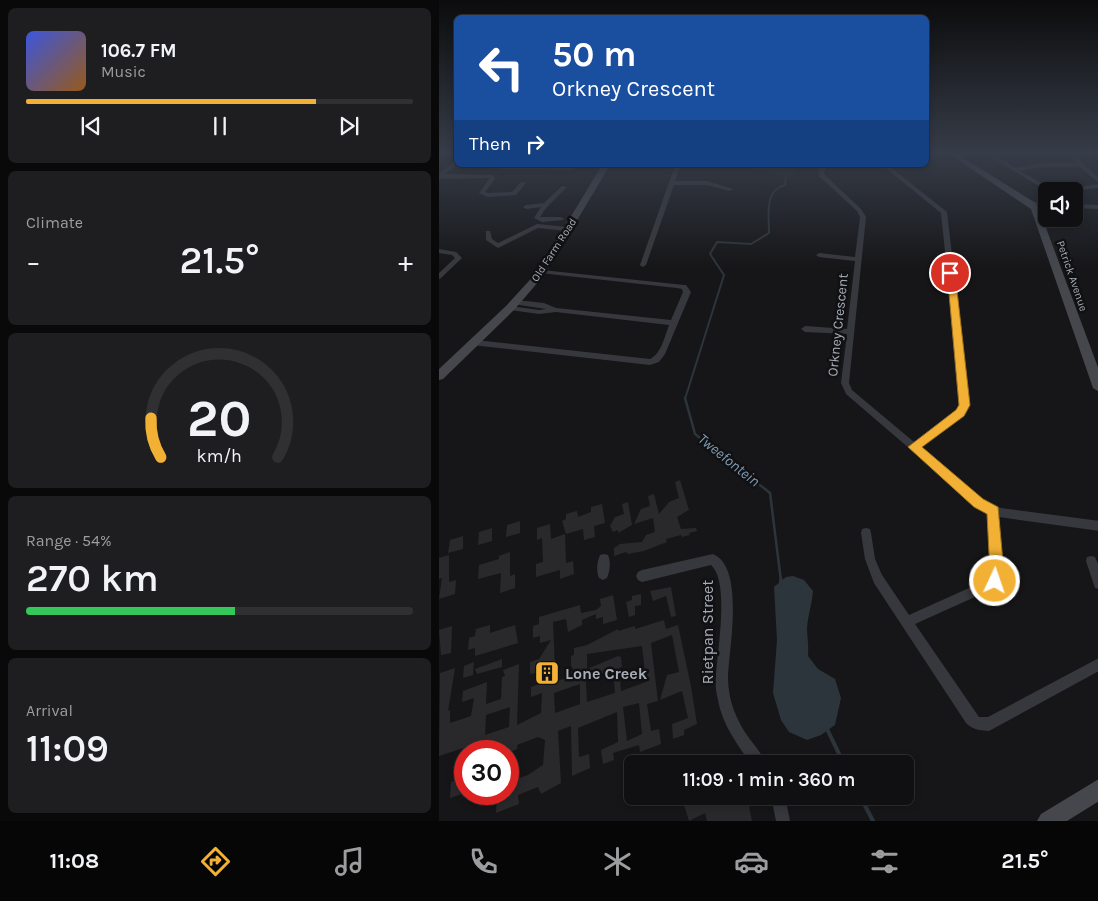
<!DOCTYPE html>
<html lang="en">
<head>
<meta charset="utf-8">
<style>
  body { margin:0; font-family:Karla,sans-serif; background:#1e1e20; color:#f1f3f6; height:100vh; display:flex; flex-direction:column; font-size:19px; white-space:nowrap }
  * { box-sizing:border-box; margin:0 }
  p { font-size:16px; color:#9c9d9f }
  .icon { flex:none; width:28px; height:28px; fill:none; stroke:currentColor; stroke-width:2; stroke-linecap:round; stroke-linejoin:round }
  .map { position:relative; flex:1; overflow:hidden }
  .panel { display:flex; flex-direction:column; gap:8px; padding:8px; background:#09090a; width:439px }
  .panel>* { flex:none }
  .top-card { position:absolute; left:15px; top:15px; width:475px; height:152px; border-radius:8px; box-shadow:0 2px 8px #0003,0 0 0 1px #303032; background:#1a4fa0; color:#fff; overflow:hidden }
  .fabs { position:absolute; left:599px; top:182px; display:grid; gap:10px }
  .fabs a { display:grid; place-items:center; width:45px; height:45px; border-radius:8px; background:#101012; box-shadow:0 2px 8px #0003,0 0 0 1px #303032; font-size:25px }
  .speed { position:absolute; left:15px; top:740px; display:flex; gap:10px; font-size:25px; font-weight:700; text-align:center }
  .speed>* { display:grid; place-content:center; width:65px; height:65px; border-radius:50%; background:#101012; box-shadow:0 2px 8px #0003,0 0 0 1px #303032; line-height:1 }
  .speed .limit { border:8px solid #d22; background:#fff; color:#111 }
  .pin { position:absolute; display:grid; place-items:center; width:42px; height:42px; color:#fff; margin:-21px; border:2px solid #fff; border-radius:50%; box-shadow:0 1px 5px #0007 }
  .me { position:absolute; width:55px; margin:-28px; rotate:3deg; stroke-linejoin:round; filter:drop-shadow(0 0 4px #0008) }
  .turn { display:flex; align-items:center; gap:18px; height:105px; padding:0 15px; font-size:22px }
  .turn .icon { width:65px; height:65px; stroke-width:2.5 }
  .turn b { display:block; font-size:35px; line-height:42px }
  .then { display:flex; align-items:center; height:48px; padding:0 15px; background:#0003; gap:10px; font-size:19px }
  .big { font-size:38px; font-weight:600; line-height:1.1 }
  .panel .card { flex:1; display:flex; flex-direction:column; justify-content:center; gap:8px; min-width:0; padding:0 18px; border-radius:8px; background:#1e1e20 }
  .panel .dial { align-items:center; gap:0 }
  .dial svg { height:130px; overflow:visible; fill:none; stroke:#303032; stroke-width:7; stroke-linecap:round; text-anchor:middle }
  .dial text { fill:#f1f3f6; stroke:none }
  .song { display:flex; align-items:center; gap:15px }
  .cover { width:60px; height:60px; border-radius:8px; background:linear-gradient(135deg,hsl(230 70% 55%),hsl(30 70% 35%)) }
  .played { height:5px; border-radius:2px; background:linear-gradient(90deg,#f2b134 75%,#303032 75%) }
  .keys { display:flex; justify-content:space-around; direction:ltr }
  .heat { display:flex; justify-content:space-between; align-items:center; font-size:28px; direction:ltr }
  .charge { height:8px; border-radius:4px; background:linear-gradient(90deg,#34c759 54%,#303032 0) }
  .trip { position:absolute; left:185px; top:755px; width:290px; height:50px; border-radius:8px; background:#101012; box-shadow:0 2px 8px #0003,0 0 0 1px #303032; font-weight:600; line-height:50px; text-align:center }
  .tabs { display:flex; height:80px; justify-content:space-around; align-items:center; background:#060607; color:#9c9d9f }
  .tabs .icon { width:35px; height:35px }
  .tabs .active { color:#f2b134 }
  .tabs b { font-size:22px; color:#f1f3f6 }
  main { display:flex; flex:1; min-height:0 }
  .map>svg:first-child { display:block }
  .green { fill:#1c231d }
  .water { fill:#2c353c }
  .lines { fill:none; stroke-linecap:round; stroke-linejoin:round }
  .stream-far2 { stroke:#2c353c; stroke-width:2 }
  .stream-far1 { stroke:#2c353c; stroke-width:2.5 }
  .stream { stroke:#2c353c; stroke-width:4 }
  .building { fill:#29292c; fill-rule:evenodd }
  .street { fill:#37383d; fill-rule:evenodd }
  .secondary { fill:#45474d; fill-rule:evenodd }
  .route { fill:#f2b134; stroke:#9d7322 }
  .labels { text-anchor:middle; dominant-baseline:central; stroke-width:5; stroke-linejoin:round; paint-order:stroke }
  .far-street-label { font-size:11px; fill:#a8adb8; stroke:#111113 }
  .street-label { font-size:14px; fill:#a8adb8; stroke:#111113 }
  .water-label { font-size:15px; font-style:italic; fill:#7f9bb3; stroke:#111113 }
  .near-street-label { font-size:16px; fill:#a8adb8; stroke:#111113 }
  .near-poi-label { font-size:16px; font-weight:bold; fill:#a8adb8; stroke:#111113; text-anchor:start }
</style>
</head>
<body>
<main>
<section class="panel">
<div class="card">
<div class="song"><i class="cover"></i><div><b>106.7 FM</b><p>Music</p></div></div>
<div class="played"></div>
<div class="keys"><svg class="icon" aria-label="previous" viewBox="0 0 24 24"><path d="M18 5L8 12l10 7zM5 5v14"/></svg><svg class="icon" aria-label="pause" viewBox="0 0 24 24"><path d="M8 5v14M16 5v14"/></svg><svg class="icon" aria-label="next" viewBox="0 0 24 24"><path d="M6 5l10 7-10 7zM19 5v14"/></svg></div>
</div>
<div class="card"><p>Climate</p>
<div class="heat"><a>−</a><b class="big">21.5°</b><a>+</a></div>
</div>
<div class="card dial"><svg viewBox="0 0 100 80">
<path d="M14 69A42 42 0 1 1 86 69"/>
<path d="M14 69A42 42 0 0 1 8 45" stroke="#f2b134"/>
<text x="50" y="56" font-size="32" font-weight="700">20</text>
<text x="50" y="72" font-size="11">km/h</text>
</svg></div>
<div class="card"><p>Range · 54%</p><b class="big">270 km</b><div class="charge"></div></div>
<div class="card"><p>Arrival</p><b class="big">11:09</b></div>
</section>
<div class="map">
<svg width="660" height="821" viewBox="0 0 660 821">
  <rect width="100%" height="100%" fill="#161618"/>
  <!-- green -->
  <path class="green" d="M308,165H349L359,175L341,177Z"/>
  <!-- water -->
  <path class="water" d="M354,576L365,580L374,591C373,604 369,615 368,628C368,636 370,645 369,656L379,669L396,679L402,698L396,725L382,735L368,740L350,732L342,720L334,693L338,640L335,587L347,577Z"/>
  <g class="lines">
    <!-- stream-far2 -->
    <path class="stream-far2" d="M292,165H308
      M246,399L285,275L271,254L278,242L312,244L330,233C330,215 325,190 346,185L347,176"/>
    <!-- stream-far1 -->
    <path class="stream-far1" d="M246,398L256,434L331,493L342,581"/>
    <!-- stream -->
    <path class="stream" d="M342,580V583
      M388,729L405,764
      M421,796L434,821"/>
  </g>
  <!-- building -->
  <path class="building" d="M241,480L250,510L238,517L242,529L257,528L258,531L250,533L251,535L243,537L242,535L227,539L228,542L205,551L189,554L187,552L175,556V548L181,544L203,542L207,535L216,532L214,518L195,524L202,509L211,506L209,496L215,494L220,514L230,502L240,498L236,482Z
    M189,502L193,525L179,533V530L174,532L171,526L176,517L185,514L183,504Z
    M163,504L166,523L155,526L156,537L145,540L144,529L127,534L123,521L127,519V514L138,511L139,517L152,512V507Z
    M81,521V533L67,537L68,525Z
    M111,524L112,539L126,534L127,563L134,561L135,574L121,579V570L97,577V564L104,562L103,538L98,540V528Z
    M53,528V541L39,545L40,532Z
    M24,536V549L9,553L11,540Z
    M71,552V576L76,574V588L61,593L62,573L39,579L40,565L60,559V556Z
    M10,555V582L17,580L16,594L0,599L3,578L0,579V558Z
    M232,587L237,616L232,617L227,596L214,601L211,591Z
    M202,594V605L196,606V615L190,617L187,602L193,600V596Z
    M174,595L178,620L164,624V617L157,619V614L143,620V625L129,632L127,619L114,622L116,669L91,674V662L100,659L112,640L101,643V636L94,638V626L100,624V617L141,605L142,613L157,610L162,606L161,599Z
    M225,620L227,629L239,625L252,686L258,724L245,730V735L234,739L233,724L249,718L243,691L221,700L228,675L240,672L233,635L212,643L219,701L208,704L212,731L220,729L222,744L201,752L200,745L174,753L175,760L164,764L162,750L179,742L178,712L139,728L140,757L150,754L151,768L133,776L132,726L119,731L122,783L102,794L99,787L79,795L80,804L57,813L58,794H69V782L89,775L104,765L106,740L99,737L78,745V749L69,753L33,751L34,745L0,756L1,673L16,668L9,711L11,710V723L32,716L35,698L23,702L24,691L48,682L47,704L62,699L63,677L66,676L64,670L80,664L78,725L102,713L103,693L92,697V687L116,678V682L132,676V672L135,670L132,666V656L135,655V648L148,645L179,629V631L196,626V629ZM203,646L207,682L182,691L180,668L183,667L182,657L179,656L148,669V654ZM174,670L176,693L148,702L147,682L149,679ZM141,684V704L116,713L115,693ZM200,703L203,734L188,741L184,707ZM71,707L70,727L46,735L47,715Z
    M51,625V633L76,625L79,643L36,656V648L29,650L30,638L36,636L37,629Z
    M13,626L12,653L2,655L0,630Z
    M63,659V667L38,674L36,669Z
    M35,662L34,675L24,678L25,666Z
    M26,776V786L23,787V794L11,798L12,782Z
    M279,796H308L313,821H268L266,813L250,821L245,805L256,800L258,805Z"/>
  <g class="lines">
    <!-- street -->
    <path class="street" d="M629,154H633L660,178V183L641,167H604L581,171L611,188L623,189L660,184V188L633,191H608L552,157L557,156L577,168L604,163H638Z
      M16,160H18V164L6,174L54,175L56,179L46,192L49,193L73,192L82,182L87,183L77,195L49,197L40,193L50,179V178L0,179V174Z
      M52,165L132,166L143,165L133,170L60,169Z
      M236,165H242L236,181H268L294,189L291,191L268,185H235L207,265L204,267L202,266L201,265Z
      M383,165H389L385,172L386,175L422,209L427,217L410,383L413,390L475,442L518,411L522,405L502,213L443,165H449L508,212L530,400C530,417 495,437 482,447L550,504L562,508L660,521V531L560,517L564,573L558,587L476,624L540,717H549L660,658V671L550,731C540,730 534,730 527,723L435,583L426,559L422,533L423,529L427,528L431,529L432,533L436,559L443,575L470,615L550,579L552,573L550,513L542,510L407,394L402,383L408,334L366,332L362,329L366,326L408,329L416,261L380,257L377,255L380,253L416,257L421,217L418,211L381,177L379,172Z
      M123,186L128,187L107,208L101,217H122L125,219L124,220L103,222L95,218L102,207L87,209L84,207L87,205L105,203Z
      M592,202H608V206L590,205L589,204Z
      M635,204L660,205V209L635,208Z
      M98,224L128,227L131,229L128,231L99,228L59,248L47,240V231H51L53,239L59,243Z
      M0,249L17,252L23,258L2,278L0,279V273L16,258L13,255L0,253Z
      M103,270L245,285H247L252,292L226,354L220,362L211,365L33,345L32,343L36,340L211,359C222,354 226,336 230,325L117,312L100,314L71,310L67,308L71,306L100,310L107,309L74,304L73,302L77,300L105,303L117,308L232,320L244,292L243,289L238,288L101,273L100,272Z
      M165,554L169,555C172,562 171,571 168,578L164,580L160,578C157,571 158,562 161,555Z
      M274,554C306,567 290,649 289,677C289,700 297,720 310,738C316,746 323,754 327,764H312C298,744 283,724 279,700C277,692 276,684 277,677C278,652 291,581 272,565L203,582L199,580L197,576L199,572L203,570Z
      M652,556L656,557L660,566V589L656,588L647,561L648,557Z
      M332,796H346L351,821H337Z"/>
    <!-- secondary -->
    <path class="secondary" d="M510,154H518L595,202L600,209L660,370V392L654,388L592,209Z
      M163,165H171L106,274L75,310L4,379L0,380V369L67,306L99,271Z
      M660,779V801L628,821H598L602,814Z"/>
  </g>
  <!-- sky -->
  <linearGradient id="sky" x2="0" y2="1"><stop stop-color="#0c0c0d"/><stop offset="0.57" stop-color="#363c48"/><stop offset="1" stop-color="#363c48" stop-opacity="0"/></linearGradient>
  <rect width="660" height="268" fill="url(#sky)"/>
  <!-- route -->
  <path class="route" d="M508,271L516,273L531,405L525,416L483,447L544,499L559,507L565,573L561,586L556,589L551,586L549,581L551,573L548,514L535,507L469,447L517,410L520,405Z"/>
  <!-- icons -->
  <defs>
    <symbol id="building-square" viewBox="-11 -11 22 22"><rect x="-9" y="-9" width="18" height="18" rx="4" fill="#f2b134" stroke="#111113"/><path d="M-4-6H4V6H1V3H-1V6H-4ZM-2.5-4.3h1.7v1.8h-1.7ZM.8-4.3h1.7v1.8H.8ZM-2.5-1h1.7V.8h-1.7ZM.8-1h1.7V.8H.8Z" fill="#111"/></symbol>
  </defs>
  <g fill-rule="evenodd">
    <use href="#building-square" x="94" y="659" width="28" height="28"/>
  </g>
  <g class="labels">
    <!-- far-street labels -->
    <g class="far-street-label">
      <text transform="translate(115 250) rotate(-57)">Old Farm Road</text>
      <text transform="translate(633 276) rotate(71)">Petrick Avenue</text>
    </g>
    <!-- street labels -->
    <g class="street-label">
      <text transform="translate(399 325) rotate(-84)">Orkney Crescent</text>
    </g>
    <!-- water labels -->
    <g class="water-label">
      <text transform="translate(290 460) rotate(39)">Tweefontein</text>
    </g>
    <!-- near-street labels -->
    <g class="near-street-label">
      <text transform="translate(268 632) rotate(-90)">Rietpan Street</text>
    </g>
    <!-- near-poi labels -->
    <g class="near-poi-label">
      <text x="126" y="673">Lone Creek</text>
    </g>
  </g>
</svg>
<div class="fabs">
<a><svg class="icon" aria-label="sound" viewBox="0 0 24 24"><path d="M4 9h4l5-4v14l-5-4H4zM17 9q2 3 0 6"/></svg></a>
</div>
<div class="speed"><div class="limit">30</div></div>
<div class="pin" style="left:511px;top:273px;background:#d93025"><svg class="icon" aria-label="arrive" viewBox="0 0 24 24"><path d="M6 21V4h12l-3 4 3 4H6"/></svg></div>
<svg class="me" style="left:556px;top:581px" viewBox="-20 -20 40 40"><circle r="17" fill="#f2b134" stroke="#fff" stroke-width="3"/><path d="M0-11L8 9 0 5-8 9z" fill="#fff"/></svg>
<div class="trip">11:09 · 1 min · 360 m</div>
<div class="top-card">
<div class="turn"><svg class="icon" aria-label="left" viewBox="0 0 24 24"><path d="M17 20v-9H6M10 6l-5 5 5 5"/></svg><div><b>50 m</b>Orkney Crescent</div></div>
<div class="then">Then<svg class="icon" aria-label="right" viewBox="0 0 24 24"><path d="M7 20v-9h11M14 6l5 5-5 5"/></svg></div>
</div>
</div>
</main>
<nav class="tabs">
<b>11:08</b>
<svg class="icon active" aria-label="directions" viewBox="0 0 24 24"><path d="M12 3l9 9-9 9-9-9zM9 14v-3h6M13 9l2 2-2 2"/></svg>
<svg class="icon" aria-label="music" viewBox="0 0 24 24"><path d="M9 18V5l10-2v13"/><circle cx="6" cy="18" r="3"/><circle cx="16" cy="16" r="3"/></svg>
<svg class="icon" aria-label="phone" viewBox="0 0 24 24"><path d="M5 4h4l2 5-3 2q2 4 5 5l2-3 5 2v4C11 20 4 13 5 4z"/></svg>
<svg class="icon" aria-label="climate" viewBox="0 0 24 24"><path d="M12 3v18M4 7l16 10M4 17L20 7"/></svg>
<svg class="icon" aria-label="car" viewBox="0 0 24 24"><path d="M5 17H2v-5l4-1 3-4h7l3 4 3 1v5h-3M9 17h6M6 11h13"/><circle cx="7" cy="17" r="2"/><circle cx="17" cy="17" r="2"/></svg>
<svg class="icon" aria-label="filters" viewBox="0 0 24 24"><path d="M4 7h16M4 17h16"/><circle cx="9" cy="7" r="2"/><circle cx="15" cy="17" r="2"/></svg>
<b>21.5°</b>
</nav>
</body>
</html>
